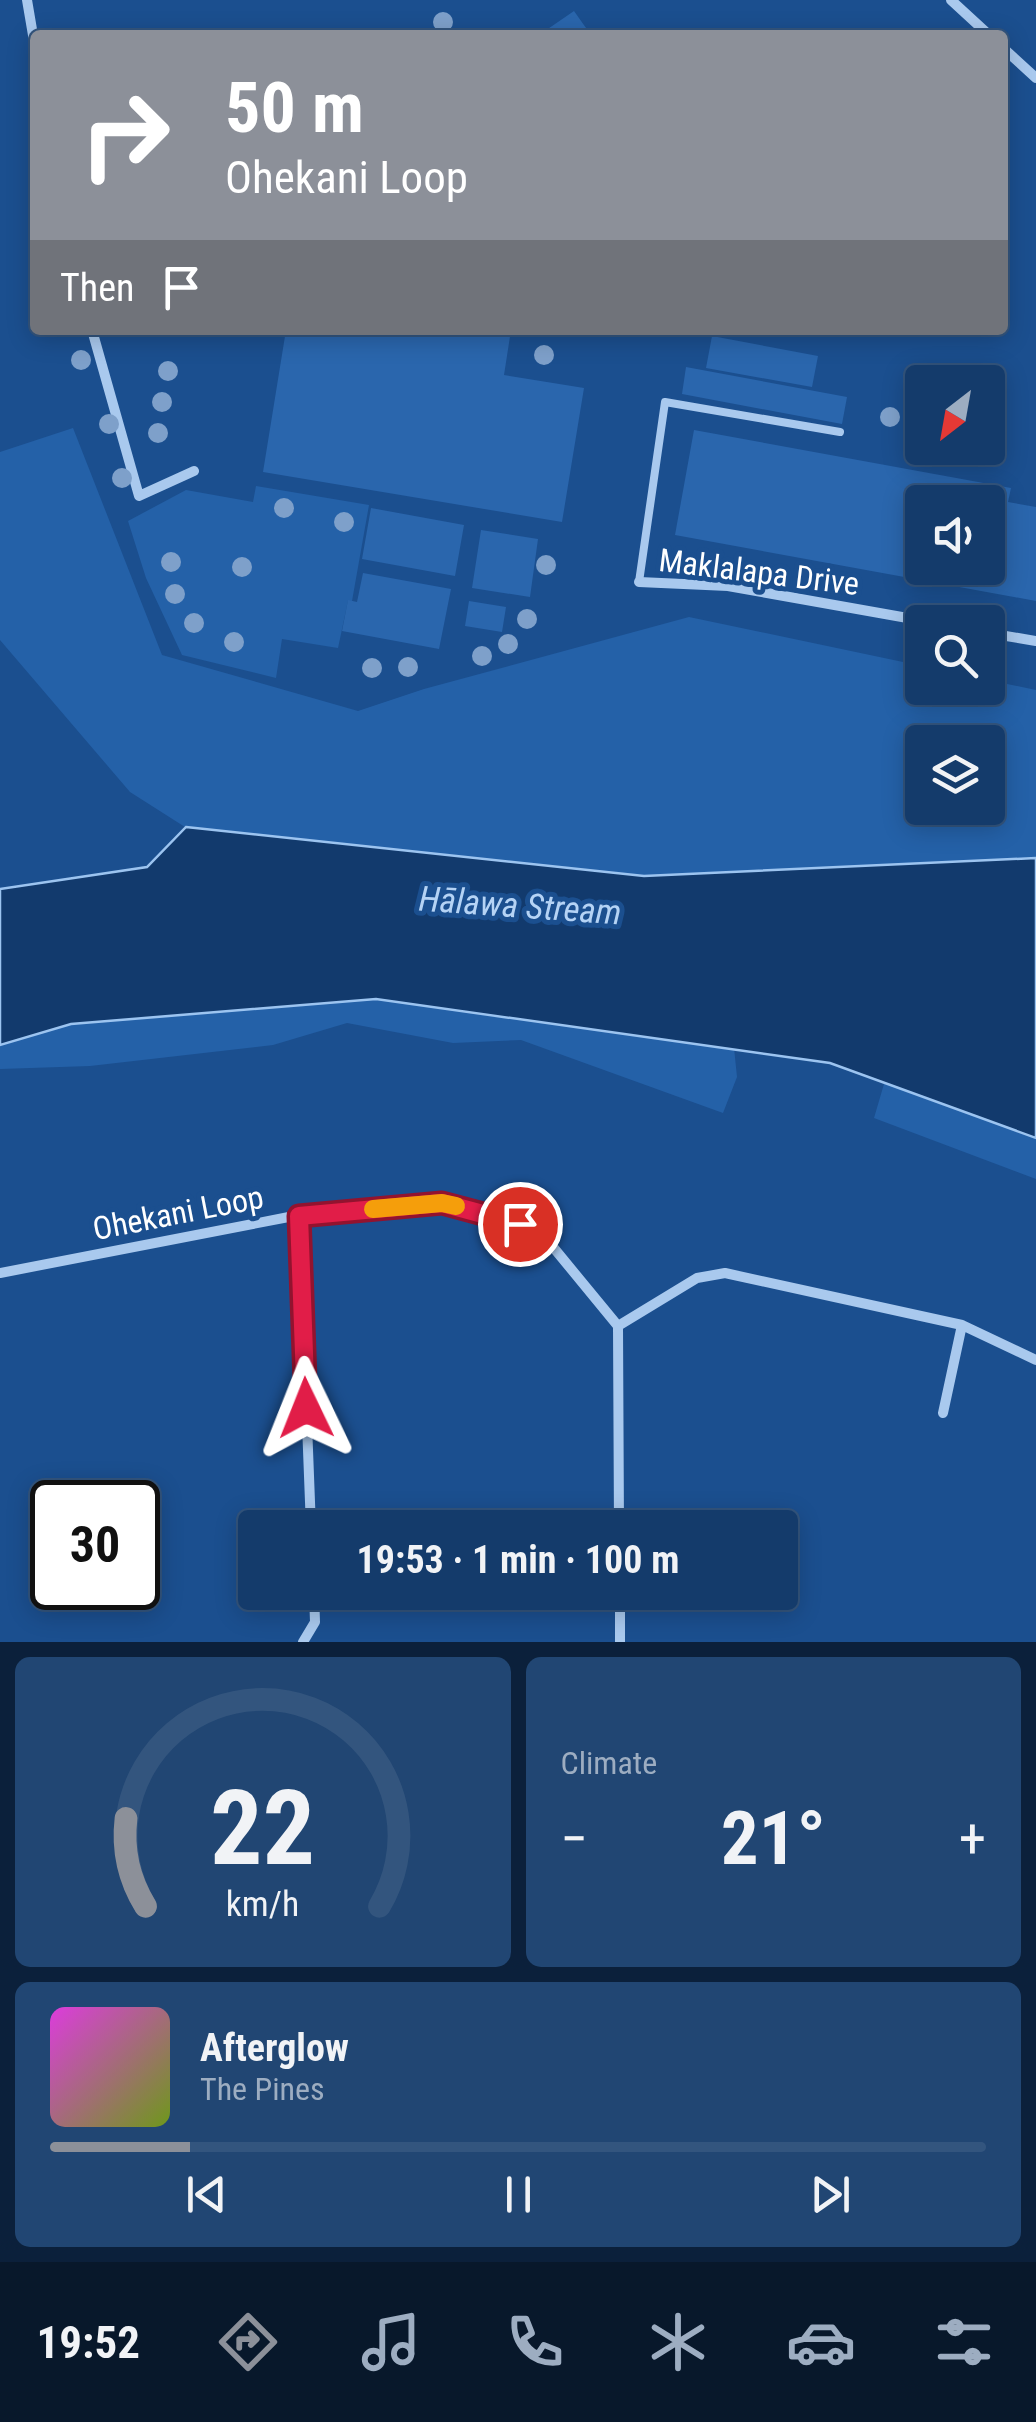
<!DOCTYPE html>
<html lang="en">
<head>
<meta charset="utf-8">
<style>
  body { margin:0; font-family:"Roboto Condensed",sans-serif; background:#214673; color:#f1f3f6; height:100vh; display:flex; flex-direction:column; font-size:38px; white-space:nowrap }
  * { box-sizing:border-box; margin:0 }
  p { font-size:32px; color:#9dadc1 }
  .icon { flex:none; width:55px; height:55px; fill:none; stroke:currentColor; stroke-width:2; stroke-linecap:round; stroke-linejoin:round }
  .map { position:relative; height:1642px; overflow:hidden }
  .panel { display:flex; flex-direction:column; gap:15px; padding:15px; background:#0b203b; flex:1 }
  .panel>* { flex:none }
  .guide { position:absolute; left:30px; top:30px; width:978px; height:305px; border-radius:10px; box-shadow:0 5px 25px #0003,0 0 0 2px #33557e; background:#8c9099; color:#fff; overflow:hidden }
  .needle { width:65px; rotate:211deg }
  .tools { position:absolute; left:905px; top:365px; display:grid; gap:20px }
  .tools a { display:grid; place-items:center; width:100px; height:100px; border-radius:10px; background:#143b6b; box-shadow:0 5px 25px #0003,0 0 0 2px #33557e; font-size:50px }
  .speed { position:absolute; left:30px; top:1480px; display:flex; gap:20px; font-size:50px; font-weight:700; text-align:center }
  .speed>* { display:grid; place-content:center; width:130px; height:130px; border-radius:50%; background:#143b6b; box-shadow:0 5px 25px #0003,0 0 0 2px #33557e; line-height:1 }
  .speed .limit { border:5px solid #111; border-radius:15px; background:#fff; color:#111 }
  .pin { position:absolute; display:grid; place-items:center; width:85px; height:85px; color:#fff; margin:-42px; border:5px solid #fff; border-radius:50%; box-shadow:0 2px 10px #0007 }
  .me { position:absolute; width:110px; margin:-55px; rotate:358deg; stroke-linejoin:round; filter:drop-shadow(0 0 8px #0008) }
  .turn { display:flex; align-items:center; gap:35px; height:210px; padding:0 30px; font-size:45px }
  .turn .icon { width:130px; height:130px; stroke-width:2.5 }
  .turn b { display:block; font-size:70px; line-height:85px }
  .then { display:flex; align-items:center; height:95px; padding:0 30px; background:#0003; gap:20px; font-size:38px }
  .big { font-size:75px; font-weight:700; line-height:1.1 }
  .panel .tile { flex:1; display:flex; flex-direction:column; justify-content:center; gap:15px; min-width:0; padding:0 35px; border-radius:15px; background:#214673 }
  .panel .dial { align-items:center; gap:0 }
  .dial svg { height:260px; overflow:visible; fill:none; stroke:#33557e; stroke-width:7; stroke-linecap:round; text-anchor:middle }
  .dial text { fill:#f1f3f6; stroke:none }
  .song { display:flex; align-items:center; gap:30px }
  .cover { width:120px; height:120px; border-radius:15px; background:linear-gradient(135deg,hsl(300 70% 55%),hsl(80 70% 35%)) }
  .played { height:10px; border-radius:5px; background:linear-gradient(90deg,#8c9099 15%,#33557e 15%) }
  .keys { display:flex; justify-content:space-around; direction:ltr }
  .heat { display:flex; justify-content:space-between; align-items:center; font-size:55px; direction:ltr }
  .panel .tiles { flex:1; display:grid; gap:15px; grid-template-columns:1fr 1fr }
  .tile:last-child { grid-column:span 2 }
  .trip { position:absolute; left:238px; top:1510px; width:560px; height:100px; border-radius:10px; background:#143b6b; box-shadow:0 5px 25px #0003,0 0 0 2px #33557e; font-weight:700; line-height:100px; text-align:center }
  .menu { display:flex; height:160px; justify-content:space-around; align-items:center; background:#08182b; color:#9dadc1 }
  .menu .icon { width:70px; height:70px }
  .menu .active { color:#8c9099 }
  .menu b { font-size:45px; color:#f1f3f6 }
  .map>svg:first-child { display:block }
  .green { fill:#2461a8; fill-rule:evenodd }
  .water { fill:#123a6d; stroke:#9cc4f0; stroke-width:2.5 }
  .building { fill:#2a66ad; fill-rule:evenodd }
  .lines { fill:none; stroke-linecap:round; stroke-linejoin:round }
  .lane { stroke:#a9c9ee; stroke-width:8 }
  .street { stroke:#a9c9ee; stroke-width:10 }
  .tree { fill:#7ea0ca }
  .route-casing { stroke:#92132f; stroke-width:25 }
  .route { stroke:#e11d48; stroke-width:18 }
  .slow { stroke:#f59e0b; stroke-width:18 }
  .labels { text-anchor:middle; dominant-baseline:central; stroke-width:10; stroke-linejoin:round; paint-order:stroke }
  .street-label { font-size:32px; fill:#fff; stroke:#1b4f8f }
  .water-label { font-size:35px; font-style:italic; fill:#b5d3f5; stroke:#1b4f8f }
</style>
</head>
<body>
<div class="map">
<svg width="1036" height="1642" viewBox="0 0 1036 1642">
  <rect width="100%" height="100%" fill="#1b4f8f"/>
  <!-- green -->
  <path class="green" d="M73,428L162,655L358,711L424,689L689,617L922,666V688H988V680L1036,690V974L148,867L185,827L130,792L0,640V452ZM922,742H988V808H922Z
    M256,486L369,505L352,601H348L338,648L282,639L276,678L182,655L146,578L128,521L186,490L253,502Z
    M192,947L732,1028L737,1077L723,1113L521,1040L453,1043L347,1023L273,1045L90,1066L0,1069V975Z
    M889,1067L1036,1070V1179L874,1118Z"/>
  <!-- water -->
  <path class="water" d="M186,827L644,876L1036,858V1138L830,1063L376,999L71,1024L0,1045V889L147,867Z"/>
  <!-- building -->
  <path class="building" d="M574,11L591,35H539Z
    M286,330H511L504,375L584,388L562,522L263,472Z
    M712,336L818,356L812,387L706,368Z
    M686,367L847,397L842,424L682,394Z
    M694,430L1011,488L1008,502L1036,507V601L675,535ZM922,502H988V568H922Z
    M371,508L464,525L455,576L362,559Z
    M481,530L538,539L530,597L472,588Z
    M363,573L451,589L439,649L342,631L348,600L357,602Z
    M469,601L506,607L502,632L465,626Z"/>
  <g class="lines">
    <!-- lane -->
    <path class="lane" d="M639,582L665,402L840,432"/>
    <!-- street -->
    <path class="street" d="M27,0L35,47
      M951,0L989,35
      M1002,47L1036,78
      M92,330L139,496L194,471
      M639,582L728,586L930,622
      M988,633L1036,641
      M299,1215L311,1528
      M0,1273L299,1215L442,1203L520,1224L553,1247L618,1326L697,1278L725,1273L962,1325L1036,1360
      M618,1326L619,1528
      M943,1413L962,1325
      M620,1592V1642
      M303,1642L315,1622L314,1592"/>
  </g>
  <!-- trees -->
  <g class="tree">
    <circle cx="443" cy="22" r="10"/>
    <circle cx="544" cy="355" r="10"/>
    <circle cx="81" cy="360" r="10"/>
    <circle cx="168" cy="371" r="10"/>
    <circle cx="162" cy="402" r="10"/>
    <circle cx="890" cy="417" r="10"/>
    <circle cx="109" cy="424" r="10"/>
    <circle cx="158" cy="433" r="10"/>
    <circle cx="122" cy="478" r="10"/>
    <circle cx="284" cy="508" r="10"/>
    <circle cx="344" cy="522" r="10"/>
    <circle cx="171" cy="562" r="10"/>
    <circle cx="546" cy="565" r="10"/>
    <circle cx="242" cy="567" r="10"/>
    <circle cx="175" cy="594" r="10"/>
    <circle cx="527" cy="619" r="10"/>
    <circle cx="194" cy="623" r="10"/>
    <circle cx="234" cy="642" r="10"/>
    <circle cx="508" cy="644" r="10"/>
    <circle cx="482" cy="656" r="10"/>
    <circle cx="408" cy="667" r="10"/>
    <circle cx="372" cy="668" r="10"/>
  </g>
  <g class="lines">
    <defs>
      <path id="route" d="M306,1408L299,1216L442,1203L520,1224"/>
    </defs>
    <!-- route casing -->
    <use href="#route" class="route-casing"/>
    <!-- route -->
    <use href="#route" class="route"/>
    <!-- slow -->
    <path class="slow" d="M373,1209L442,1203L456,1206"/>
  </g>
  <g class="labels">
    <!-- street labels -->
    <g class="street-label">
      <text transform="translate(759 572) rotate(7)">Maklalapa Drive</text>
      <text transform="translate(178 1213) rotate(-11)">Ohekani Loop</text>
    </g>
    <!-- water labels -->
    <g class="water-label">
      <text transform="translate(520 906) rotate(4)">Hālawa Stream</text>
    </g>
  </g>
</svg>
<div class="tools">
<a><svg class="needle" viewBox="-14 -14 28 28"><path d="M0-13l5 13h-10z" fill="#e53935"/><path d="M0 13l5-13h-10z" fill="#9dadc1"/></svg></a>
<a><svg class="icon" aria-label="sound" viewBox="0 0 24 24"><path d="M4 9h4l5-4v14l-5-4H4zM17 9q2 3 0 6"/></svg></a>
<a><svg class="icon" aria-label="search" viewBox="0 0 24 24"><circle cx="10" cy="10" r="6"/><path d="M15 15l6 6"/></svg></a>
<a><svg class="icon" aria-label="layers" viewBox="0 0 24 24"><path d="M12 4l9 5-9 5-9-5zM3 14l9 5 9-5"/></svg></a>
</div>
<div class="speed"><div class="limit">30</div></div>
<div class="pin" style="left:520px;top:1224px;background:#d93025"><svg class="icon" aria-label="arrive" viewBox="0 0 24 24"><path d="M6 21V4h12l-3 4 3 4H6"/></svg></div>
<svg class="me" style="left:306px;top:1408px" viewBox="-20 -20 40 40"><path d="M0-17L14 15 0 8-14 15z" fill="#e11d48" stroke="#fff" stroke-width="4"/></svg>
<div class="trip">19:53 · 1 min · 100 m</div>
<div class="guide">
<div class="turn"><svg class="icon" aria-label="right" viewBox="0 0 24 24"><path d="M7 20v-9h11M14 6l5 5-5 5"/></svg><div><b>50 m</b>Ohekani Loop</div></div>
<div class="then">Then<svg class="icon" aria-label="arrive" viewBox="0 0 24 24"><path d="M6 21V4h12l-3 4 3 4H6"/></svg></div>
</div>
</div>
<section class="panel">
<div class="tiles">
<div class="tile dial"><svg viewBox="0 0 100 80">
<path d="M14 69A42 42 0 1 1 86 69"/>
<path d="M14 69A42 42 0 0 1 8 42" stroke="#8c9099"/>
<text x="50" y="56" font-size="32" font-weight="700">22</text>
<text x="50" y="72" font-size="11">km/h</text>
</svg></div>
<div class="tile"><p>Climate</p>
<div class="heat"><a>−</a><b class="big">21°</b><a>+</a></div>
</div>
<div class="tile">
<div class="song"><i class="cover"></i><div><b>Afterglow</b><p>The Pines</p></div></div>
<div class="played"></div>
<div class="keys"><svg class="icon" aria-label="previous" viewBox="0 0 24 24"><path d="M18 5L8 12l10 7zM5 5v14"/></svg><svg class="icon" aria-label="pause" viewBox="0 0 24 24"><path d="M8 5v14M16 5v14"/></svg><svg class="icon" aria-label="next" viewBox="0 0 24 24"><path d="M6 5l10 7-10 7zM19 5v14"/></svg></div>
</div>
</div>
</section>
<nav class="menu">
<b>19:52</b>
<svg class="icon active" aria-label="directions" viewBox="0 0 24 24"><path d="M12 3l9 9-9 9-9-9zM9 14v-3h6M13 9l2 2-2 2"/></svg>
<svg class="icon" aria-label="music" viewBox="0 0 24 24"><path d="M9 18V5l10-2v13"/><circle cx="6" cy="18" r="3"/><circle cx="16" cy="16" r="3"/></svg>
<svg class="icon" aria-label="phone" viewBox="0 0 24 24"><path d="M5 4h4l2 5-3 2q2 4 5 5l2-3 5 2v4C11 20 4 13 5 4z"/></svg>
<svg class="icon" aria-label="climate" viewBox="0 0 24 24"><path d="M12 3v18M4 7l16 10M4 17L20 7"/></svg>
<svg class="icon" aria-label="car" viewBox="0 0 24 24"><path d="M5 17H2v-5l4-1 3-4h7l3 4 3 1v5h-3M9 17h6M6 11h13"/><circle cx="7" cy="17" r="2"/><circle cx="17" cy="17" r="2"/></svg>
<svg class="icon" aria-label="filters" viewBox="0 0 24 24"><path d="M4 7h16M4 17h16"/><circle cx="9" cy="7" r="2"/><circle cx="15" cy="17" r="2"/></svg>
</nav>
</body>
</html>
